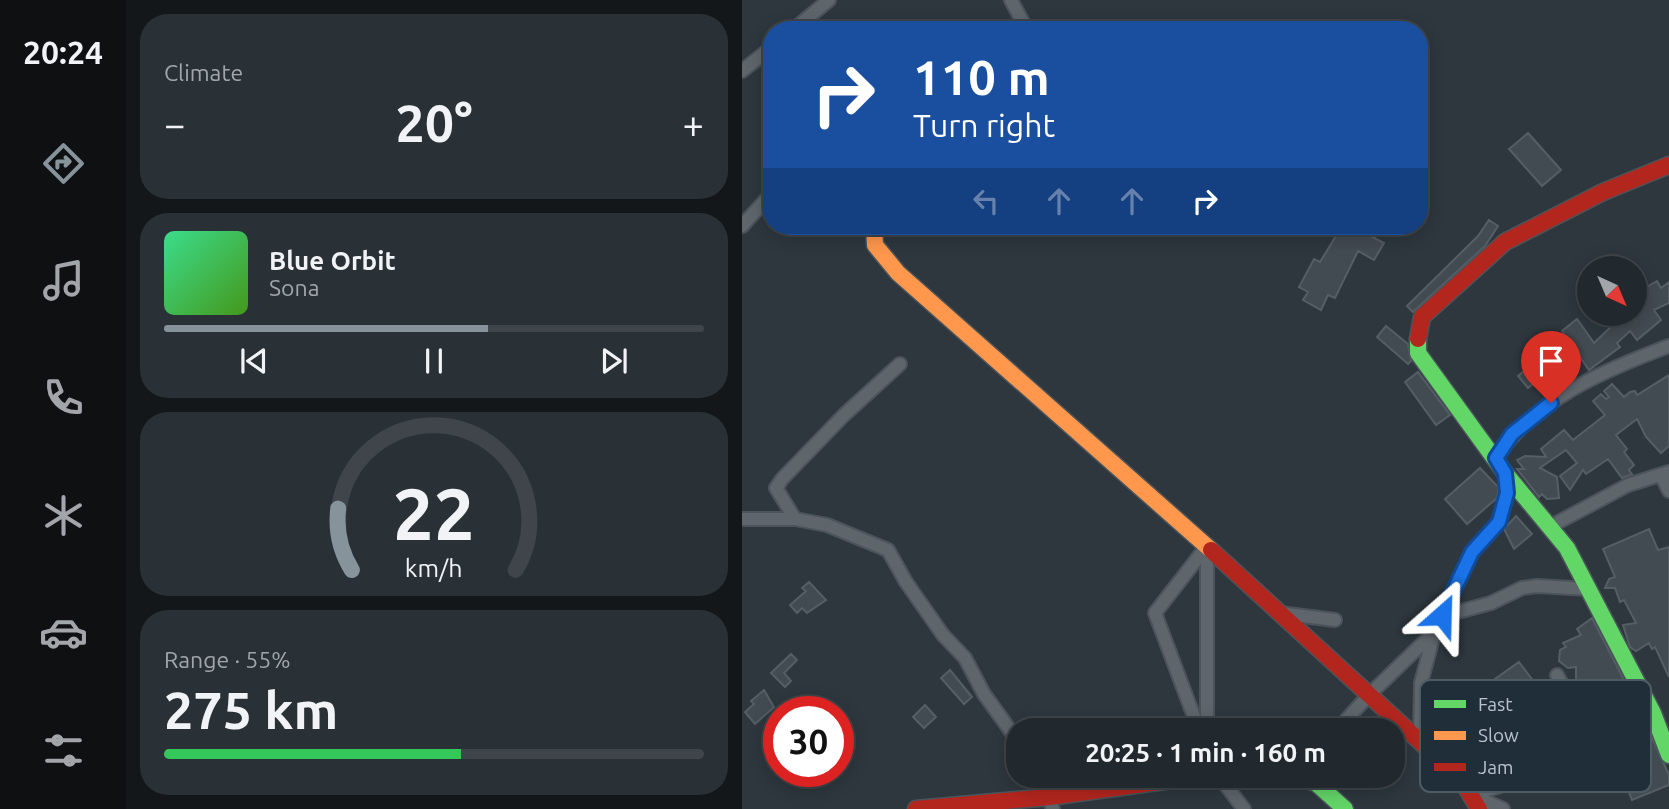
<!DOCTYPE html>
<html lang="en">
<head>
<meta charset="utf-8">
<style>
  body { margin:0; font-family:Ubuntu,sans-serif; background:#2a3136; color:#f1f3f6; height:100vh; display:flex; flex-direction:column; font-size:26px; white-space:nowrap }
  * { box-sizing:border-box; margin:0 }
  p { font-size:23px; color:#a2a6aa }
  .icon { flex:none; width:38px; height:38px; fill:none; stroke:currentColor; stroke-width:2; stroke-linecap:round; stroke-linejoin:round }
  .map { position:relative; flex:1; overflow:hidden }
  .sheet { display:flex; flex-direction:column; gap:14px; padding:14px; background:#131719; width:616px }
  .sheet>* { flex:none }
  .hud { position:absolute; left:21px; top:21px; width:665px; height:214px; border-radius:28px; box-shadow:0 4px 18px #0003,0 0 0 2px #3f454a; background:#1a4fa0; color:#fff; overflow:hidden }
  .needle { width:46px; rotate:136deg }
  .buttons { position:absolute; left:835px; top:256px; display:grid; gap:14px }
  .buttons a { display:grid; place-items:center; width:70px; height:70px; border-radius:50%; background:#22292e; box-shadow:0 4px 18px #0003,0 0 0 2px #3f454a; font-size:35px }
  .speed { position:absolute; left:21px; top:696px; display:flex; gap:14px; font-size:35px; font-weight:700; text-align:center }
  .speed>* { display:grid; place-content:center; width:91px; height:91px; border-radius:50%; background:#22292e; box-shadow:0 4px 18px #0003,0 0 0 2px #3f454a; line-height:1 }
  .speed .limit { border:10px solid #d22; background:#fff; color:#111 }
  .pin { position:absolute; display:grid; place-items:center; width:60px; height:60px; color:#fff; margin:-72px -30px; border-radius:50% 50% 50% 0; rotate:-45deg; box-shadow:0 0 7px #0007 }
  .pin .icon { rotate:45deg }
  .me { position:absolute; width:77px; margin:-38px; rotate:25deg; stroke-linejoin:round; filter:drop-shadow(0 0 5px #0008) }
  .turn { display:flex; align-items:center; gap:24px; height:147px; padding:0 35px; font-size:32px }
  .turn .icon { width:91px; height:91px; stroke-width:2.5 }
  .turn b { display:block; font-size:49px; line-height:60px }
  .lanes { display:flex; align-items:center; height:66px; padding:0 35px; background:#0003; justify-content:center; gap:35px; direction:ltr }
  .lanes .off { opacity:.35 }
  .big { font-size:52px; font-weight:600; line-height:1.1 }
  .sheet .card { flex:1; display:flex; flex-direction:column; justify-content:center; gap:10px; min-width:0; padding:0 24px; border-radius:28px; background:#2a3136 }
  .sheet .dial { align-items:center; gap:0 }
  .dial svg { height:182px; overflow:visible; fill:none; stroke:#3f454a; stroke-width:7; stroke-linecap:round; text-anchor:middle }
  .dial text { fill:#f1f3f6; stroke:none }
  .song { display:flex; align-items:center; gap:21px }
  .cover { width:84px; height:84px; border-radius:10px; background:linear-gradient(135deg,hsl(150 70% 55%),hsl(100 70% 35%)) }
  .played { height:7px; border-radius:4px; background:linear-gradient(90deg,#87939b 60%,#3f454a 60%) }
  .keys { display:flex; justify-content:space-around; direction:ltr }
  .heat { display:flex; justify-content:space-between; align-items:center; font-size:38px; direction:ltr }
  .charge { height:10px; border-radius:5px; background:linear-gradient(90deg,#34c759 55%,#3f454a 0) }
  .trip { position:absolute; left:264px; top:718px; width:399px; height:70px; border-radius:28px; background:#22292e; box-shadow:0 4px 18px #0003,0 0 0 2px #3f454a; font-weight:600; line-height:70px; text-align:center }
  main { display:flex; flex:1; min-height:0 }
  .menu { display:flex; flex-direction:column; width:126px; justify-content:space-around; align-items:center; background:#0e1012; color:#a2a6aa }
  .menu .icon { width:49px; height:49px }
  .menu .current { color:#87939b }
  .menu b { font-size:32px; color:#f1f3f6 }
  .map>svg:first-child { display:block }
  .building { fill:#424b51; stroke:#555e65; stroke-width:2 }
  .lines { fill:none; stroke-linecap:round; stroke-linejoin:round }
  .street-casing { stroke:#4b545a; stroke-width:16 }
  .fast-casing { stroke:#4b545a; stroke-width:19 }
  .slow-casing { stroke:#4b545a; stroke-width:19 }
  .jam-casing { stroke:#4b545a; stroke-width:19 }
  .street { stroke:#5e656b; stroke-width:12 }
  .fast { stroke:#63d668; stroke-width:16 }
  .slow { stroke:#ff974d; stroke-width:16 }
  .jam { stroke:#b3261e; stroke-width:16 }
  .route-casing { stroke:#114b97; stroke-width:18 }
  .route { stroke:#1a73e8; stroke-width:12 }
  .key { fill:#1f2e39; stroke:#4d5b65; stroke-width:2 }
  .key-label { font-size:19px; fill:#b8c4cd }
</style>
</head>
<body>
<main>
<nav class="menu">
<b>20:24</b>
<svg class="icon current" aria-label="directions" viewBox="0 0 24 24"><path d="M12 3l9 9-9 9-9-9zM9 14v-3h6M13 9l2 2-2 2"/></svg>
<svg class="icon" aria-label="music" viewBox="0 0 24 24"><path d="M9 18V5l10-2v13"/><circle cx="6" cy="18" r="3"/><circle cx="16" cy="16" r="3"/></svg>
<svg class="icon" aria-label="phone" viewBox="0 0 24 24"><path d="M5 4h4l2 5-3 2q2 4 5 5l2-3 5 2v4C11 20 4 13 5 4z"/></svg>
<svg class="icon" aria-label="climate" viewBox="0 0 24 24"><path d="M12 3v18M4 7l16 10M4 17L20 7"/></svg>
<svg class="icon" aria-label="car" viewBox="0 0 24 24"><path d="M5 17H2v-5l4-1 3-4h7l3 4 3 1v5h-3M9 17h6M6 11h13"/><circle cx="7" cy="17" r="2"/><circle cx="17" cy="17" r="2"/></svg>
<svg class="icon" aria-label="filters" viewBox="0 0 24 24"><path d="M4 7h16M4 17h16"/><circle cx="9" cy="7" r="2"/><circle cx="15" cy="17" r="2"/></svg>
</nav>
<section class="sheet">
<div class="card"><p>Climate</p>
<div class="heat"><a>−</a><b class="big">20°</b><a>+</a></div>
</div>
<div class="card">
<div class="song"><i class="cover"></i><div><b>Blue Orbit</b><p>Sona</p></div></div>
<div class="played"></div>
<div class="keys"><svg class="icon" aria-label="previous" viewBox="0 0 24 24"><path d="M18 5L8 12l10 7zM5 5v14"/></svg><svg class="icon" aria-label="pause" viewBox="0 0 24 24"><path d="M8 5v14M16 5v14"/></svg><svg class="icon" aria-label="next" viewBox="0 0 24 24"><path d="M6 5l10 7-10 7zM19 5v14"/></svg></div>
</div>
<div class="card dial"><svg viewBox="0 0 100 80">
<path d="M14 69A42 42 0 1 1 86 69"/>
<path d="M14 69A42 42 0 0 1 8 42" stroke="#87939b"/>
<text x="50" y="56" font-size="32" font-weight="700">22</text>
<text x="50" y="72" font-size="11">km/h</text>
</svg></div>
<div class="card"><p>Range · 55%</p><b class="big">275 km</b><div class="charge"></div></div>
</section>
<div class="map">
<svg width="927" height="809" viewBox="0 0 927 809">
  <rect width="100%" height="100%" fill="#2d373d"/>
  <!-- building -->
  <path class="building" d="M786,133L819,170L800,186L767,149Z
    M747,220L756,226L743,246L671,312L665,306L736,236Z
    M600,226H609L642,243L632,260L616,251L593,298L586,295L579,310L561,300L566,292L557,287L572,259L578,262Z
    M915,281L919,288L927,282V303L912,310L919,320L895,340L888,331L875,343L878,347L847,370L820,331L835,319L852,343L883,313H892V302L905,292L903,288Z
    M644,326L666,344L669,361L666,364L635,337Z
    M794,361L804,373L786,388L776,376Z
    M676,372L708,415L694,425L663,382Z
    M927,375V446L919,453L904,437L895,419L874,435L885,449L882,452L892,465L887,470L890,474L880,478L866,459L844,474L841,470L828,490L818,476L835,463L824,450L798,468L815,477L817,498L805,499L800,494L797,497L775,469H782L775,460L783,456L804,457L799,449L822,430L831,440L863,415L851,401L859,394L864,399L867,397L862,391L870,384L882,397L888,392L893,391L895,395Z
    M738,468L756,487V492L755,498L725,524L703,499Z
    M774,516L790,534L772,549L762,529Z
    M907,529L916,550L927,547V677L913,647L910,649L907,643L894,651L888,647L881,625L894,623L882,600L878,602L873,588H863L867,579L873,577L861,549Z
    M67,582L84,600L65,613L60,608L55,613L48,605L64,591L60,588Z
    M850,618L897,709L878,713L890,735L905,727L927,775V785L890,800L878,770L853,725L863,720L846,696L834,690V667L826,668L817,661L818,650L824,647L821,643L839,635L835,629Z
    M49,654L55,660L42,673L49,681L43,687L29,673Z
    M777,662L833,737L791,765L744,697L753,679Z
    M208,670L230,697L222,704L199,678Z
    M22,690L32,707L13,724L3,712L12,704L9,701Z
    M183,705L194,717L182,728L171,717Z"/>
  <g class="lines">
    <defs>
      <path id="street" d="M269,0L285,30
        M51,30L87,0
        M0,71L30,47
        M0,226L30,193
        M753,458C796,398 860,371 927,346
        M919,475L927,491
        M0,519H53L85,525L146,550L164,582L201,635L223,658L242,694L276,741
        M53,519L34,488L40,479L102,415L158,364
        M809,526L886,485L927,472
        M465,546V719
        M537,613L593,620
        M457,730L413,613L465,546
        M595,730L627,695L712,613L749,603L780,588L795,586L847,589
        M678,743L679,683L693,630L730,552L757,522L765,493L763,473
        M297,775L311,809
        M476,775L502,809
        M761,809L730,795L805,771L854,749L815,675"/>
      <path id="fast" d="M676,339V353L763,473L825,548L911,713L927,755
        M547,775L574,783L603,809"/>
      <path id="slow" d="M132,226L133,245L156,273L469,550"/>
      <path id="jam" d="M676,339L680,317L763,242L861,192L927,165
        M469,550L719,779L737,809
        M174,809L307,797L466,775"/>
    </defs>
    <!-- street casing -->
    <use href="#street" class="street-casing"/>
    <!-- fast casing -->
    <use href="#fast" class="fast-casing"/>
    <!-- slow casing -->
    <use href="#slow" class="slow-casing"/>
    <!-- jam casing -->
    <use href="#jam" class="jam-casing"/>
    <!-- street -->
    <use href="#street" class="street"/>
    <!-- fast -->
    <use href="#fast" class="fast"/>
    <!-- slow -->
    <use href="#slow" class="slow"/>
    <!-- jam -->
    <use href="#jam" class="jam"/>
  </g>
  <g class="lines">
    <defs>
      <path id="route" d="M700,615L730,552L757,522L765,493L763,473L754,458L770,434L809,403"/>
    </defs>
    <!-- route casing -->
    <use href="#route" class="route-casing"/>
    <!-- route -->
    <use href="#route" class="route"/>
  </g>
  <!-- legend -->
  <rect x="678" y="680" width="231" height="112" rx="10" class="key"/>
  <rect x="692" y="700" width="32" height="8" fill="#63d668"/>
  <rect x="692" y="731" width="32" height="9" fill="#ff974d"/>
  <rect x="692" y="763" width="32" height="8" fill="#b3261e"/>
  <g class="key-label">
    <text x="736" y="711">Fast</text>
    <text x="736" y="742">Slow</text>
    <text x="736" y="774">Jam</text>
  </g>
</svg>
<div class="buttons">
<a><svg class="needle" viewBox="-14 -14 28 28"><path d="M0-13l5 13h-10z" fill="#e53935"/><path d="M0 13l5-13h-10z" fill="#a2a6aa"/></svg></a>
</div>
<div class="speed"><div class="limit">30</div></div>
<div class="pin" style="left:809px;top:403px;background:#d93025"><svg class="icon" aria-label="arrive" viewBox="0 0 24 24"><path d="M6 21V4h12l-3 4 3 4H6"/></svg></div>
<svg class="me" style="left:700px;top:615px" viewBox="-20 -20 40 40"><path d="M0-17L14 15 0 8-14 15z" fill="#1a73e8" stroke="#fff" stroke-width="4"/></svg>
<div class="trip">20:25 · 1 min · 160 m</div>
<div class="hud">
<div class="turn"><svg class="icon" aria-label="right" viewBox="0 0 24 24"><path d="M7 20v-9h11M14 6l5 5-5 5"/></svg><div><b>110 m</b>Turn right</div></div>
<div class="lanes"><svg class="icon off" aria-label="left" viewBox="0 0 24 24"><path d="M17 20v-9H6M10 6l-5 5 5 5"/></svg><svg class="icon off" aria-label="ahead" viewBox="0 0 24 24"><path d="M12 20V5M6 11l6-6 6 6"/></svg><svg class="icon off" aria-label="ahead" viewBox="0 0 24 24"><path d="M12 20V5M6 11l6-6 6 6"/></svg><svg class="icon" aria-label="right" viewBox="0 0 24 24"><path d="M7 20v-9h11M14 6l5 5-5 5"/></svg></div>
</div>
</div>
</main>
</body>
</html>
